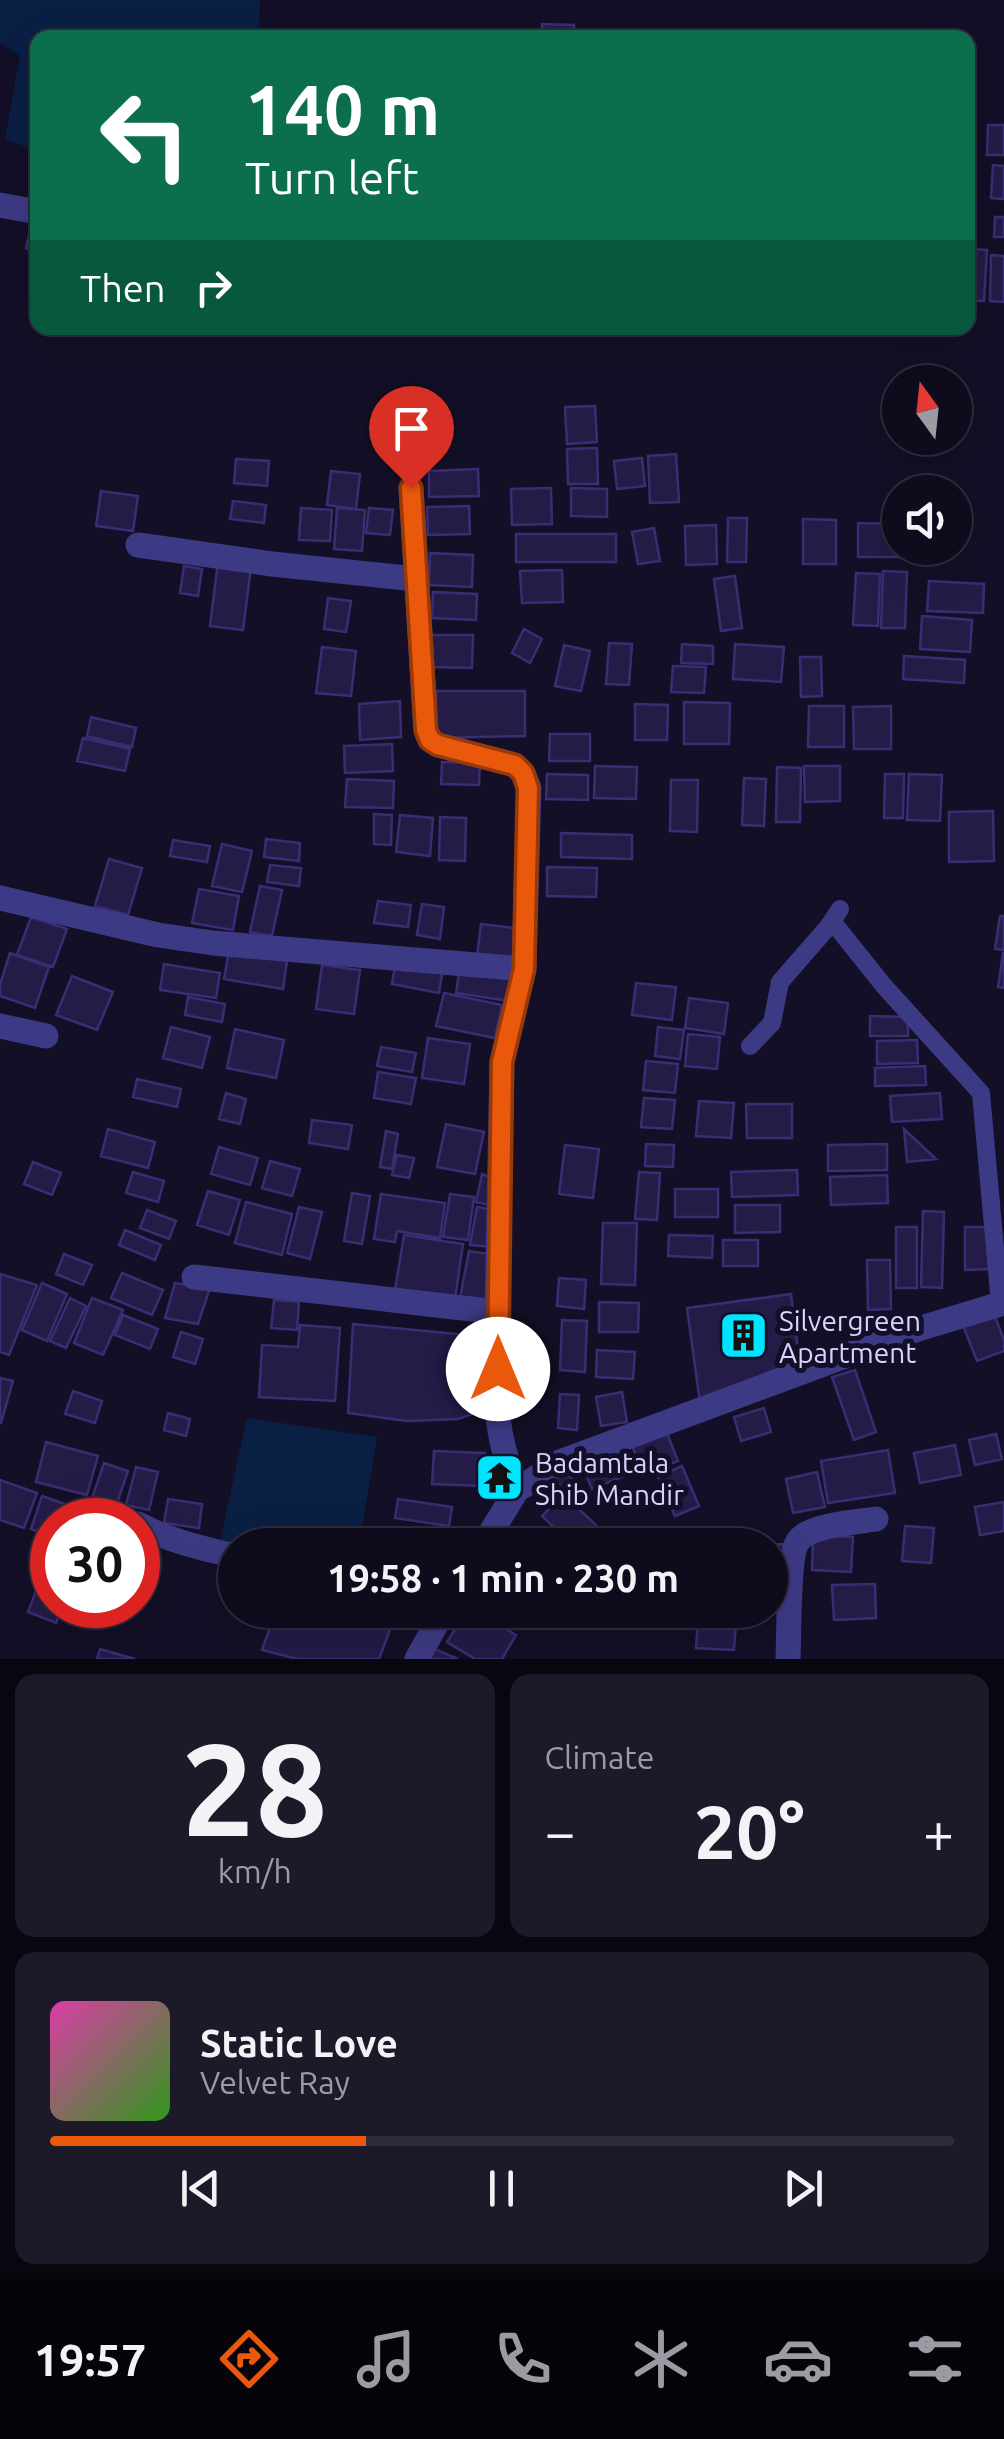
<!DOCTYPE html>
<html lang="en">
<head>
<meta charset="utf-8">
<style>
  body { margin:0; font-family:Ubuntu,sans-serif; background:#1c1929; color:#f1f3f6; height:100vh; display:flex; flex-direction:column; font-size:38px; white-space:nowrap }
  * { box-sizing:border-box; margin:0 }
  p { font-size:32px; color:#9b9ba3 }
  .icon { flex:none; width:55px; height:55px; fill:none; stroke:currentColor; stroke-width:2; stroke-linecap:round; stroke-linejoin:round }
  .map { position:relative; height:1659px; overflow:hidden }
  .drawer { display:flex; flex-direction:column; gap:15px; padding:15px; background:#08060f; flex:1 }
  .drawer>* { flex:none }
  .guide { position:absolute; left:30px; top:30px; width:945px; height:305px; border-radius:20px; box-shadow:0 10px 40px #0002,0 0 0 2px #2e2b3b; background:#0b6e4f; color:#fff; overflow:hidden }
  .needle { width:65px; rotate:345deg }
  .tools { position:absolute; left:882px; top:365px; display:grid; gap:20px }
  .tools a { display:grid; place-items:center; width:90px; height:90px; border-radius:50%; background:#0e0b1c; box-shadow:0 10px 40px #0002,0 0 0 2px #2e2b3b; font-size:50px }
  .speed { position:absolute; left:30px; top:1498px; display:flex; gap:20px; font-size:50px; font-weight:700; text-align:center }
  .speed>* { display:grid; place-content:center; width:130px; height:130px; border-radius:50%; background:#0e0b1c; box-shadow:0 10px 40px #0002,0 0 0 2px #2e2b3b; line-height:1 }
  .speed .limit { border:15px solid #d22; background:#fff; color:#111 }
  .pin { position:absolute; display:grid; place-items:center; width:85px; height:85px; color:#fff; margin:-102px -42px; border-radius:50% 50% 50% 0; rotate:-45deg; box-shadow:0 0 10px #0007 }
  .pin .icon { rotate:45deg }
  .me { position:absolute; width:110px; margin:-55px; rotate:0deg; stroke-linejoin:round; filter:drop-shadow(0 0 8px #0008) }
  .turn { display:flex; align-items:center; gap:35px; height:210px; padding:0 50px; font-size:45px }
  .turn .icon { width:130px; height:130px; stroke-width:2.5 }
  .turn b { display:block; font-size:70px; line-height:85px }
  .then { display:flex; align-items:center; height:95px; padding:0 50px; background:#0003; gap:20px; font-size:38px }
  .big { font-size:75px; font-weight:700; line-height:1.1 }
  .drawer .widget { flex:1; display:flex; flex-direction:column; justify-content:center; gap:15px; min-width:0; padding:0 35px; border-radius:20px; background:#1c1929 }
  .drawer .dial { align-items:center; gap:0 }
  .dial b { font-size:130px; line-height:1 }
  .song { display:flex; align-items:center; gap:30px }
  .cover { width:120px; height:120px; border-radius:15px; background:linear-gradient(135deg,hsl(320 70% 55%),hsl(110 70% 35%)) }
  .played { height:10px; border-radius:5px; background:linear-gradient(90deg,#ea580c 35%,#2e2b3b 35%) }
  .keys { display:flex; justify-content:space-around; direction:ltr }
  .heat { display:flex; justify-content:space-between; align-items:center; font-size:55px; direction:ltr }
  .drawer .tiles { flex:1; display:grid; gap:15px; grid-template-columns:1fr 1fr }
  .widget:last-child { grid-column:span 2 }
  .trip { position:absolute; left:218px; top:1528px; width:570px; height:100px; border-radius:50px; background:#0e0b1c; box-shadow:0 10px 40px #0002,0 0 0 2px #2e2b3b; font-weight:700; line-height:100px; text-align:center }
  .tab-bar { display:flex; height:160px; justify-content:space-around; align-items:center; background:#06040b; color:#9b9ba3 }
  .tab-bar .icon { width:70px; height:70px }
  .tab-bar .active { color:#ea580c }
  .tab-bar b { font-size:45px; color:#f1f3f6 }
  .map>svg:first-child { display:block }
  .water { fill:#0a1f44 }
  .building { fill:#241b47; stroke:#3b2d73; stroke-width:2.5 }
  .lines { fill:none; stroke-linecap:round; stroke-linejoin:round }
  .lane { stroke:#3d3a85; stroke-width:18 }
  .street { stroke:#3d3a85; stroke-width:25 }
  .route-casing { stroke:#983908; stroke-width:25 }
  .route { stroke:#ea580c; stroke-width:18 }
  .labels { text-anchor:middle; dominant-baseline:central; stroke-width:10; stroke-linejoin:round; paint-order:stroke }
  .poi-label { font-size:28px; fill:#d9d4ff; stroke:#130f26; text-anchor:start }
</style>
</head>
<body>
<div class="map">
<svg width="1004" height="1659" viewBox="0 0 1004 1659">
  <rect width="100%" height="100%" fill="#130f26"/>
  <!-- water -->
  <path class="water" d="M0,0H260L259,37L38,38L37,151L5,139L20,56L0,43Z
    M247,1418L377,1437L359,1545H235L218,1550Z"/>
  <!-- building -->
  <path class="building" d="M542,24L574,25V38H542Z
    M988,125H1004V155H987Z
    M993,165L1004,166V199L991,198Z
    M34,213L38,214V251L26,248Z
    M995,217H1004V237H994Z
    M968,249L987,250L984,301L968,300Z
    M991,255L1004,256V302L990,301Z
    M595,406L597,442L567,444L565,407Z
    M375,420L398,421L397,447L374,445Z
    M597,448L598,484H568L567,449Z
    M676,454L679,502L650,503L648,456Z
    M642,458L645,486L617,489L614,461Z
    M236,459L269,461L267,486L234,483Z
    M478,469L479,496L429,497V471Z
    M331,471L360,474L356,509L327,505Z
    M551,488L552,524L512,525L511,489Z
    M571,488L607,489V517L571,516Z
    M101,491L138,496L133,531L96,526Z
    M233,501L266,505L264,523L230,519Z
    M469,506L470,534L428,535L427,507Z
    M301,508L332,510L330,541L299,540Z
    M337,508L365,510L362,551L334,549Z
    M369,508L393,510L390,535L366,533Z
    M728,518H747L746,562H727Z
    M803,519L836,520V564H803Z
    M858,523L900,524V548H907V557H858Z
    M716,525L717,564L686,565L685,526Z
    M654,528L660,561L638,564L632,532Z
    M516,534H616V562H516Z
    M430,553L473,555L472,587L429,585Z
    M218,562L251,567L243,630L210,626Z
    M184,566L202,569L198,596L180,593Z
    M562,570L563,602L522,603L520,571Z
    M883,571L907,572L905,628H881Z
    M856,573L880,574L878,626L853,625Z
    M735,576L742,628L721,631L714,579Z
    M929,581L984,584L983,613L927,611Z
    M433,592L477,594L476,620L432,618Z
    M328,598L351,601L346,632L324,629Z
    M922,616L972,620L970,652L920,649Z
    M524,629L542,639L530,663L512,653Z
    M431,635H473L472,668L430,667Z
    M609,643L632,644L629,685L606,684Z
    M682,644L713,646V664L681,663Z
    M735,644L784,647L781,682L733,679Z
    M564,645L590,651L581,691L555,686Z
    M322,647L356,651L351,696L316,693Z
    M904,656L965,660L964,683L903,679Z
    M800,657H821L822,696L801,697Z
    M673,666L706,667L704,693L671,692Z
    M436,691H525V736L436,738Z
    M400,701L401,737L360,740L359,704Z
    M684,702L730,703L729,744H684Z
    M635,704L668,705L667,740H635Z
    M809,706H844V747H808Z
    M891,706V749H854L853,707Z
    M91,717L136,728L132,747L87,736Z
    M550,734H590V761H549Z
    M83,738L130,749L125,771L77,761Z
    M392,744L393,771L345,773L344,746Z
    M442,762L480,763L479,785L441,784Z
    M595,766L637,767L636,799L594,798Z
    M804,766H840V801L805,802Z
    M777,767L801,768L800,822H776Z
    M547,774L588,775V800L546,799Z
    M885,774H904L903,818H884Z
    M909,774L942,775L940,821L907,820Z
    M744,778L766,779L764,826L742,825Z
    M347,779L394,781L393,808L345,807Z
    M671,780H698L697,832L670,831Z
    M993,811L994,861L949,862V812Z
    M374,814L392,815L391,845L374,844Z
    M400,815L433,818L430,856L396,852Z
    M440,817L466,818L465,861L439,860Z
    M561,833L632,835V859L561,857Z
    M266,839L300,843L299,861L264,857Z
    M173,840L210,846L207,862L170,856Z
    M222,844L252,851L242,892L212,886Z
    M109,859L142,868L128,915L95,906Z
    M270,865L301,868L299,886L267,882Z
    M547,867L597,868L596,897L547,896Z
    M260,886L282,890L272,936L250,932Z
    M199,889L239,896L233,930L192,923Z
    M378,901L411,905L408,927L374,923Z
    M422,904L444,907L440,939L417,935Z
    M1000,916H1004V950L995,949Z
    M31,917L67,929L53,967L17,955Z
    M481,924L522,929L518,961L477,956Z
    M229,951L287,961L283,989L224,979Z
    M10,953L49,967L35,1008L0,996V984Z
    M1003,953H1004V988L998,987Z
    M396,960L443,968L439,993L392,984Z
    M164,964L220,973L216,998L160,990Z
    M322,965L360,970L354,1014L316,1009Z
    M460,967L512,975L509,1001L456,993Z
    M72,976L113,992L97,1030L56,1015Z
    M636,983L676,987L672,1020L632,1015Z
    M444,993L502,1005L495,1038L436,1026Z
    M188,997L225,1004L222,1022L185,1015Z
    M689,998L728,1003L724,1034L685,1028Z
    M870,1016L908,1017V1036H870Z
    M171,1027L210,1037L202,1068L163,1058Z
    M658,1027L684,1030L680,1059L655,1056Z
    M235,1029L284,1040L276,1078L227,1068Z
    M688,1034L720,1037L717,1069L685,1066Z
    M428,1038L470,1044L464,1084L422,1078Z
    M917,1040L918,1063L877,1064V1041Z
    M381,1047L416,1053L412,1072L377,1066Z
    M646,1061L678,1064L675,1093L643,1090Z
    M925,1066L926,1085L875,1086V1068Z
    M378,1072L416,1078L411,1104L374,1098Z
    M137,1079L181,1089L177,1107L133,1097Z
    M226,1093L246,1099L240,1124L219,1119Z
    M940,1093L942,1119L892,1122L890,1096Z
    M644,1098L675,1100L672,1129L641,1127Z
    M699,1101L734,1103L731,1138L696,1136Z
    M746,1104H792V1138H747Z
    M312,1120L352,1125L348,1149L309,1143Z
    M446,1124L484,1132L475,1174L437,1167Z
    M108,1129L155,1142L148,1168L101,1156Z
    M904,1129L936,1159L907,1162Z
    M386,1131L398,1134L392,1169L380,1167Z
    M646,1144L674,1145L673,1167L645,1166Z
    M887,1144V1170L828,1171V1145Z
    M565,1145L599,1149L593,1198L559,1194Z
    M219,1147L258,1158L250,1185L211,1174Z
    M397,1155L414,1158L409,1178L392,1175Z
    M270,1161L300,1169L292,1196L262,1188Z
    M33,1162L61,1173L52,1195L24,1184Z
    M797,1170L798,1195L732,1197L731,1172Z
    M133,1172L164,1181L158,1202L126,1193Z
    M639,1172L660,1173L657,1220L635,1219Z
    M482,1174L494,1179V1206L476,1202Z
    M887,1175L888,1203L831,1205L830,1177Z
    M675,1189H718V1217H675Z
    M208,1191L240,1200L229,1235L197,1225Z
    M352,1193L370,1196L362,1244L344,1241Z
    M381,1194L445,1203L440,1238L397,1231L395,1242L374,1239Z
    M450,1194L474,1197L468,1240L443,1237Z
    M246,1202L292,1214L282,1255L235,1243Z
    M735,1205H780V1232L735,1233Z
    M299,1207L322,1212L310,1259L287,1253Z
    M477,1207L494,1210V1247L470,1245Z
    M147,1210L176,1221L169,1239L140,1228Z
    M923,1211L944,1212L942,1288L921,1287Z
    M603,1223H637L635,1285L601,1284Z
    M896,1227H917V1288H896Z
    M965,1227H990L991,1269L965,1270Z
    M125,1230L161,1245L155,1260L119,1245Z
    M404,1235L463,1244L455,1299L395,1290Z
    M669,1235L713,1236L712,1258L668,1256Z
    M723,1240H758V1266H723Z
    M469,1251L494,1255L492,1303L460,1298Z
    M64,1254L92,1265L83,1285L56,1274Z
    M867,1260H890L891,1309L868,1310Z
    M122,1273L163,1290L152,1315L111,1298Z
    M0,1274L37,1285L9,1355L0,1352Z
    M559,1278L586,1280L584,1309L557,1306Z
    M42,1283L67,1294L47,1341L22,1330Z
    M175,1283L210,1288L198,1324L165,1318Z
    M791,1294L800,1365L701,1410L687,1308Z
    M70,1298L86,1306L66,1348L50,1341Z
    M92,1298L123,1310L103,1355L74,1343Z
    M274,1300L299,1302L297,1330L271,1328Z
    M599,1302L639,1303L638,1332H599Z
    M993,1311L1004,1340V1351L977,1361L962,1323Z
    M123,1315L158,1329L150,1349L115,1335Z
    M562,1320L587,1321L585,1372L560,1370Z
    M353,1324L499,1338L490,1408L458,1419L407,1421L348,1413Z
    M300,1325L340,1328L335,1401L259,1397L262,1345L298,1347Z
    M181,1332L203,1339L195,1364L173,1357Z
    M597,1350L635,1352L633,1379L596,1377Z
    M855,1370L876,1432L854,1440L832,1377Z
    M0,1378L13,1381L1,1423H0Z
    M73,1391L102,1401L95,1423L65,1414Z
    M622,1392L627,1422L601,1426L596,1397Z
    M560,1394L579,1395L577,1430L558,1428Z
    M764,1408L771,1432L741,1441L734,1417Z
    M168,1413L190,1419L186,1436L164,1430Z
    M665,1428L678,1461L643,1474L630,1440Z
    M996,1434L1002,1459L975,1465L969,1440Z
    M46,1442L98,1456L87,1495L36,1482Z
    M955,1445L961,1475L920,1483L914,1453Z
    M624,1446L634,1472L592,1489L581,1463Z
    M888,1450L895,1493L828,1503L821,1461Z
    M434,1451L485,1453L483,1486L432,1484Z
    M104,1463L128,1471L116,1506L92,1498Z
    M682,1466L699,1506L675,1516L658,1477Z
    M136,1467L158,1472L149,1510L126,1505Z
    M561,1468L584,1490L574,1499L552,1478Z
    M817,1472L825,1507L793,1513L786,1479Z
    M0,1480L37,1493L24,1528L0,1520Z
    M563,1494L596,1525L577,1545H573L542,1516Z
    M42,1496L93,1514L91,1520H52V1536L31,1529Z
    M168,1499L202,1504L199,1528L164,1523Z
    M398,1499L452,1507L449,1526L395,1518Z
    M1004,1502V1531L980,1535L975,1507Z
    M905,1526L934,1528L931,1563L902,1561Z
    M356,1529L455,1534L450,1545H350Z
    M813,1535L853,1537L851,1572L812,1570Z
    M788,1544L789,1577H770V1545H748Z
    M43,1573L52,1577V1605H63L56,1623L28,1612Z
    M875,1584L876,1618L834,1620L832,1585Z
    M276,1610H338L391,1627L379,1659H297L262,1650Z
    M467,1610H475L516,1635L502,1659H475L447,1642Z
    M698,1620L736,1623L734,1650L696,1648Z
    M432,1648L458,1659H428Z
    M100,1649L135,1659H97Z"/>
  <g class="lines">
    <!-- lane -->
    <path class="lane" d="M832,921L884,986L981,1093L1000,1304
      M750,1046L772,1023L780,982L828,927L840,909"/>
    <!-- street -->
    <path class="street" d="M0,205L38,212
      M411,488L426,731L430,740L438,745L515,765L523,773L529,788L524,969L502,1062L497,1312C499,1341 496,1369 497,1398C497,1431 506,1460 517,1490
      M138,545L272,564L416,579
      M0,898L158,935L213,943L524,969
      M0,1026L46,1036
      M194,1277L497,1312
      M138,1524C169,1541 201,1548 235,1556
      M483,1545L517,1490L560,1462L918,1329L1004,1303
      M417,1659L444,1610
      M788,1659C789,1638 788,1557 797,1543C799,1539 804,1535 808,1533C825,1524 857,1522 876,1519"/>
  </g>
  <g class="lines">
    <defs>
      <path id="route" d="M411,488L426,730L430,740L438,745L515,765L523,773L528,788L524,969L502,1062L498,1369"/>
    </defs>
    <!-- route casing -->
    <use href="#route" class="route-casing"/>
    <!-- route -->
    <use href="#route" class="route"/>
  </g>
  <!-- icons -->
  <defs>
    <symbol id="building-square" viewBox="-11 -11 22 22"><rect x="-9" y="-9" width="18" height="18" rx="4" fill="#00e5ff" stroke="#130f26"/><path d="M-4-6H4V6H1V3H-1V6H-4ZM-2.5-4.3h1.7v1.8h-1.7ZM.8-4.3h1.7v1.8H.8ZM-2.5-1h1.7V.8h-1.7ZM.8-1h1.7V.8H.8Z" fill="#111"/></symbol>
    <symbol id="temple-square" viewBox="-11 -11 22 22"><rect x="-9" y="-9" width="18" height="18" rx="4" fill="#00e5ff" stroke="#130f26"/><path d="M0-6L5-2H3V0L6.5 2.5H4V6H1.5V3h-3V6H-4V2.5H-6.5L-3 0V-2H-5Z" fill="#111"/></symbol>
  </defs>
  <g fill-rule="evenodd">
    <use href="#building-square" x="716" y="1308" width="55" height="55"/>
    <use href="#temple-square" x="472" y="1450" width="55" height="55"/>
  </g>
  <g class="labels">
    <!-- poi labels -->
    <g class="poi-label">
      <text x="779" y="1320">Silvergreen<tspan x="779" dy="32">Apartment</tspan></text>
      <text x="535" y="1462">Badamtala<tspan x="535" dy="32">Shib Mandir</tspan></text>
    </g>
  </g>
</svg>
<div class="tools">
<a><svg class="needle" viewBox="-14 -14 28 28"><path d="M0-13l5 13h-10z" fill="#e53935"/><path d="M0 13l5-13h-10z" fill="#9b9ba3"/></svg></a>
<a><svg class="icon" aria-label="sound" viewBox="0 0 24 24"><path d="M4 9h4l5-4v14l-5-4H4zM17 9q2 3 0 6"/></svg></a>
</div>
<div class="speed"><div class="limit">30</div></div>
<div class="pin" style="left:411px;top:488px;background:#d93025"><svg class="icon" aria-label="arrive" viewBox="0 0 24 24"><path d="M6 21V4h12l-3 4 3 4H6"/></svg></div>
<svg class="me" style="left:498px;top:1369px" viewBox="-20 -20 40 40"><circle r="19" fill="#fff"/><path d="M0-13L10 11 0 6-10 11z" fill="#ea580c"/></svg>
<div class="trip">19:58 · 1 min · 230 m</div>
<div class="guide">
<div class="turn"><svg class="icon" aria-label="left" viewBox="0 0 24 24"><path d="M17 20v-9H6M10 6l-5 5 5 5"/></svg><div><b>140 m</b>Turn left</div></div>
<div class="then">Then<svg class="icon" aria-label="right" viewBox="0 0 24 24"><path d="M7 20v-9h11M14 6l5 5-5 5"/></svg></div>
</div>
</div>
<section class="drawer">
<div class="tiles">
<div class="widget dial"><b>28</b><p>km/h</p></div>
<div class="widget"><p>Climate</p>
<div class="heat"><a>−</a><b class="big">20°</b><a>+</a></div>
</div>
<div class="widget">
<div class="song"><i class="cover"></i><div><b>Static Love</b><p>Velvet Ray</p></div></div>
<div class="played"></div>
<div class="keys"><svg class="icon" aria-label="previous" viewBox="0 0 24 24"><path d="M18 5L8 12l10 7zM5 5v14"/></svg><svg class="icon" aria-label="pause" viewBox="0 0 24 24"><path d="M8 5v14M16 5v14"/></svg><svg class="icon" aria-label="next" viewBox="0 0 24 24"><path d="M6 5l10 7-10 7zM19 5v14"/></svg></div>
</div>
</div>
</section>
<nav class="tab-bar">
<b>19:57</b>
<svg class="icon active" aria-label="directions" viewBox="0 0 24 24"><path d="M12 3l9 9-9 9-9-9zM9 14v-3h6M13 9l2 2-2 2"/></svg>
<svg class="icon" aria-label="music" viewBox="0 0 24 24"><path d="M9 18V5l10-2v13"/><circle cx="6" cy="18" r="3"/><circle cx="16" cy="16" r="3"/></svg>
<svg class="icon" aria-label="phone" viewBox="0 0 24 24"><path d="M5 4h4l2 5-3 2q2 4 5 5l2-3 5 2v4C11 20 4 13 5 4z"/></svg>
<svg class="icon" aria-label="climate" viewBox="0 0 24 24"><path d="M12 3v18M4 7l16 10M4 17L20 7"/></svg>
<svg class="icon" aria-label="car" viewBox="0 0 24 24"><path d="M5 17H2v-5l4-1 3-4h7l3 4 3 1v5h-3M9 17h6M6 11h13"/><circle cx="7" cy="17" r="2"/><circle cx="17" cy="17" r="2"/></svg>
<svg class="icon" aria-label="filters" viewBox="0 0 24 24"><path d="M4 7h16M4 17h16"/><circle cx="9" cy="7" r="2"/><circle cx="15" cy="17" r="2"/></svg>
</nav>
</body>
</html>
